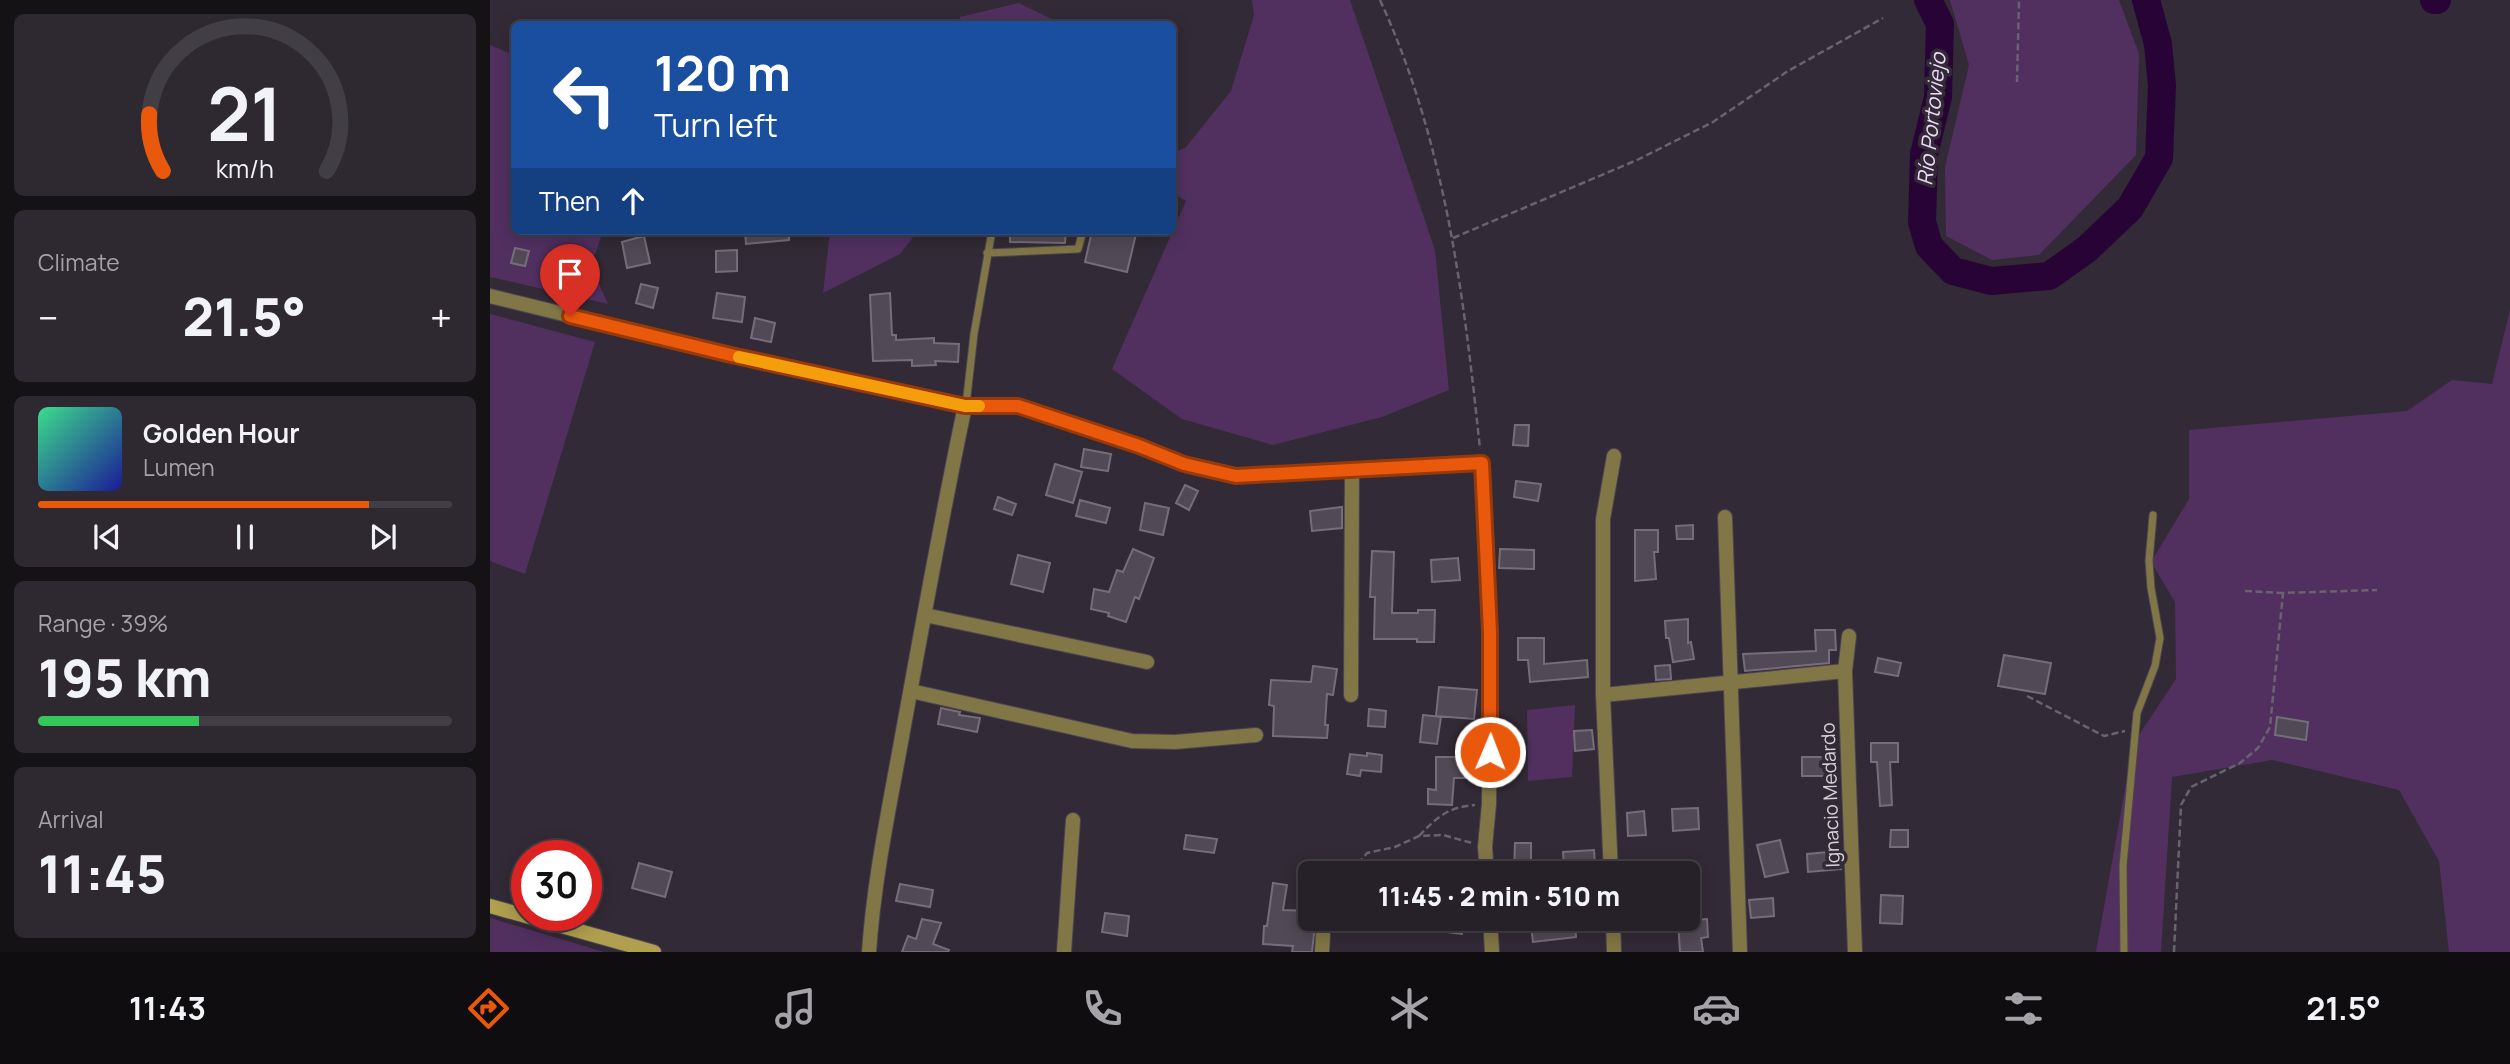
<!DOCTYPE html>
<html lang="en">
<head>
<meta charset="utf-8">
<style>
  body { margin:0; font-family:Manrope,sans-serif; background:#2e2830; color:#f1f3f6; height:100vh; display:flex; flex-direction:column; font-size:26px; white-space:nowrap }
  * { box-sizing:border-box; margin:0 }
  p { font-size:23px; color:#a4a3a8 }
  .icon { flex:none; width:38px; height:38px; fill:none; stroke:currentColor; stroke-width:2; stroke-linecap:round; stroke-linejoin:round }
  .map { position:relative; flex:1; overflow:hidden }
  .side { display:flex; flex-direction:column; gap:14px; padding:14px; background:#151216; width:490px }
  .side>* { flex:none }
  .top-card { position:absolute; left:21px; top:21px; width:665px; height:214px; border-radius:10px; box-shadow:0 4px 18px #0003,0 0 0 2px #423e45; background:#1a4fa0; color:#fff; overflow:hidden }
  .speed { position:absolute; left:21px; top:840px; display:flex; gap:14px; font-size:35px; font-weight:700; text-align:center }
  .speed>* { display:grid; place-content:center; width:91px; height:91px; border-radius:50%; background:#262028; box-shadow:0 4px 18px #0003,0 0 0 2px #423e45; line-height:1 }
  .speed .limit { border:10px solid #d22; background:#fff; color:#111 }
  .pin { position:absolute; display:grid; place-items:center; width:60px; height:60px; color:#fff; margin:-72px -30px; border-radius:50% 50% 50% 0; rotate:-45deg; box-shadow:0 0 7px #0007 }
  .pin .icon { rotate:45deg }
  .me { position:absolute; width:77px; margin:-38px; rotate:1deg; stroke-linejoin:round; filter:drop-shadow(0 0 5px #0008) }
  .turn { display:flex; align-items:center; gap:24px; height:147px; padding:0 28px; font-size:32px }
  .turn .icon { width:91px; height:91px; stroke-width:2.5 }
  .turn b { display:block; font-size:49px; line-height:60px }
  .then { display:flex; align-items:center; height:66px; padding:0 28px; background:#0003; gap:14px; font-size:26px }
  .big { font-size:52px; font-weight:800; line-height:1.1 }
  .side .card { flex:1; display:flex; flex-direction:column; justify-content:center; gap:10px; min-width:0; padding:0 24px; border-radius:10px; background:#2e2830 }
  .side .dial { align-items:center; gap:0 }
  .dial svg { height:182px; overflow:visible; fill:none; stroke:#423e45; stroke-width:7; stroke-linecap:round; text-anchor:middle }
  .dial text { fill:#f1f3f6; stroke:none }
  .song { display:flex; align-items:center; gap:21px }
  .cover { width:84px; height:84px; border-radius:10px; background:linear-gradient(135deg,hsl(150 70% 55%),hsl(240 70% 35%)) }
  .played { height:7px; border-radius:4px; background:linear-gradient(90deg,#ea580c 80%,#423e45 80%) }
  .keys { display:flex; justify-content:space-around; direction:ltr }
  .heat { display:flex; justify-content:space-between; align-items:center; font-size:38px; direction:ltr }
  .charge { height:10px; border-radius:5px; background:linear-gradient(90deg,#34c759 39%,#423e45 0) }
  .trip { position:absolute; left:808px; top:861px; width:402px; height:70px; border-radius:10px; background:#262028; box-shadow:0 4px 18px #0003,0 0 0 2px #423e45; font-weight:800; line-height:70px; text-align:center }
  .dock { display:flex; height:112px; justify-content:space-around; align-items:center; background:#0f0d10; color:#a4a3a8 }
  .dock .icon { width:49px; height:49px }
  .dock .current { color:#ea580c }
  .dock b { font-size:32px; color:#f1f3f6 }
  main { display:flex; flex:1; min-height:0 }
  .map>svg:first-child { display:block }
  .green { fill:#513060 }
  .lines { fill:none; stroke-linecap:round; stroke-linejoin:round }
  .river { stroke:#280436; stroke-width:28 }
  .building { fill:#514956; stroke:#766d7b; stroke-width:2 }
  .lane-casing { stroke:#4c4550; stroke-width:9 }
  .street-casing { stroke:#4c4550; stroke-width:16 }
  .secondary-casing { stroke:#4c4550; stroke-width:16 }
  .path { stroke:#6a636d; stroke-width:2.5; stroke-dasharray:7 3.5; stroke-linecap:butt }
  .lane { stroke:#807646; stroke-width:7 }
  .street { stroke:#807646; stroke-width:14 }
  .secondary { stroke:#b09f4e; stroke-width:14 }
  .route-casing { stroke:#983908; stroke-width:18 }
  .route { stroke:#ea580c; stroke-width:12 }
  .slow { stroke:#f59e0b; stroke-width:12 }
  .labels { text-anchor:middle; dominant-baseline:central; stroke-width:7; stroke-linejoin:round; paint-order:stroke }
  .street-label { font-size:19px; fill:#d7d2da; stroke:#322a36 }
  .water-label { font-size:21px; font-style:italic; fill:#f0dafb; stroke:#322a36 }
</style>
</head>
<body>
<main>
<section class="side">
<div class="card dial"><svg viewBox="0 0 100 80">
<path d="M14 69A42 42 0 1 1 86 69"/>
<path d="M14 69A42 42 0 0 1 8 44" stroke="#ea580c"/>
<text x="50" y="56" font-size="32" font-weight="700">21</text>
<text x="50" y="72" font-size="11">km/h</text>
</svg></div>
<div class="card"><p>Climate</p>
<div class="heat"><a>−</a><b class="big">21.5°</b><a>+</a></div>
</div>
<div class="card">
<div class="song"><i class="cover"></i><div><b>Golden Hour</b><p>Lumen</p></div></div>
<div class="played"></div>
<div class="keys"><svg class="icon" aria-label="previous" viewBox="0 0 24 24"><path d="M18 5L8 12l10 7zM5 5v14"/></svg><svg class="icon" aria-label="pause" viewBox="0 0 24 24"><path d="M8 5v14M16 5v14"/></svg><svg class="icon" aria-label="next" viewBox="0 0 24 24"><path d="M6 5l10 7-10 7zM19 5v14"/></svg></div>
</div>
<div class="card"><p>Range · 39%</p><b class="big">195 km</b><div class="charge"></div></div>
<div class="card"><p>Arrival</p><b class="big">11:45</b></div>
</section>
<div class="map">
<svg width="2020" height="952" viewBox="0 0 2020 952">
  <rect width="100%" height="100%" fill="#322a36"/>
  <!-- green -->
  <path class="green" d="M762,0H860L945,250L959,390L892,417L783,445L692,419L622,369L696,201L683,193V153L696,147L741,91L764,15Z
    M1460,0H1629L1649,54L1646,155L1549,255L1502,260L1456,236L1455,167L1479,65Z
    M529,3L572,24H469L470,17Z
    M0,45L24,55V231H113L101,266L118,304L0,277Z
    M340,231H428L410,254L333,293Z
    M2020,310V952H1959L1949,861L1909,790L1782,760L1682,777L1671,952H1606L1643,744L1686,679L1685,602L1661,562L1699,499V430L1917,411L1962,380L2002,384Z
    M0,314L105,342L35,574L0,561Z
    M1085,705L1082,777L1038,781L1037,710Z
    M0,918L114,952H0Z"/>
  <g class="lines">
    <!-- river -->
    <path class="river" d="M1438,0L1450,24L1448,97L1434,154L1432,222L1439,246L1463,271L1501,281L1559,276L1597,249L1640,208L1669,158L1672,86L1668,44L1656,0
      M1944,0H1947"/>
  </g>
  <!-- building -->
  <path class="building" d="M255,231H299V240L256,244Z
    M520,231H576L575,243L520,242Z
    M602,231H634L646,234L637,272L595,262Z
    M154,236L160,263L137,268L132,242Z
    M25,248L39,251L35,266L21,263Z
    M247,250V271L226,272V251Z
    M151,284L168,288L163,308L146,303Z
    M227,293L255,297L252,322L223,318Z
    M400,293L402,335H406V340L444,338V343L469,344L468,362L445,361L446,365L422,366V360L383,361L380,295Z
    M265,318L285,323L281,342L261,338Z
    M1025,425H1039L1038,446L1023,445Z
    M594,449L621,454L618,471L591,467Z
    M565,464L592,472L583,503L556,495Z
    M1026,481L1051,484L1048,501L1024,497Z
    M695,485L708,491L699,510L686,503Z
    M508,497L526,504L522,515L504,509Z
    M590,500L620,508L616,523L586,516Z
    M655,503L679,508L673,535L650,530Z
    M852,507V528L822,531L820,511Z
    M1203,525V539H1187L1186,526Z
    M1145,530H1168V552H1164L1166,579L1145,581Z
    M643,549L664,558L649,599L645,597L636,622L618,616L619,613L601,609L604,589L619,592L627,570L633,572Z
    M1010,549L1044,550V569L1009,568Z
    M882,551L904,552L902,613H928V610H945L944,642H927V639H884L885,597H880Z
    M528,555L560,563L553,592L521,584Z
    M968,558L970,580L942,582L941,560Z
    M1198,619V643L1201,642L1204,659L1183,662L1179,638H1176L1175,621Z
    M1325,630H1345L1346,650H1339V663L1255,671L1253,654L1326,651Z
    M1028,638H1054V664L1097,660L1098,677L1040,682L1038,660H1028Z
    M1514,655L1561,663L1555,694L1508,686Z
    M1388,658L1411,663L1408,676L1385,672Z
    M1180,665L1181,679L1166,680L1165,666Z
    M823,666L847,669L843,695L837,694L835,725H838L837,738L783,736L784,706L779,705L781,680L821,682Z
    M949,687L987,690L984,719L946,716Z
    M451,708L470,712L469,715L490,718L487,732L448,724Z
    M879,709L896,711L895,727L878,726Z
    M933,715L951,717L947,744L930,742Z
    M1787,717L1818,722L1816,740L1785,735Z
    M1102,730L1104,749L1085,751L1084,731Z
    M1381,743H1408V762H1400L1402,805L1390,806L1387,762H1381Z
    M877,753L892,755L891,772L871,770L870,776L857,774L860,754L877,756Z
    M946,757H975V778H964L962,805L938,804V789L946,790Z
    M1312,757H1338V776H1312Z
    M1208,808L1209,829L1183,831L1182,809Z
    M1154,811L1156,835L1138,836L1137,813Z
    M1401,830H1418V847H1400Z
    M696,835L727,839L724,853L694,849Z
    M1290,840L1298,872L1275,877L1267,845Z
    M1025,843H1041V873H1024Z
    M1104,850L1105,866L1074,868L1073,852Z
    M1349,851L1351,869L1318,872L1317,854Z
    M149,863L182,872L175,897L142,888Z
    M783,883L797,885L793,910L821,911V919H831L830,926L824,934L822,952H802L803,946L773,944L774,926H777Z
    M410,884L443,890L440,907L406,901Z
    M1391,895L1413,896L1412,924L1390,923Z
    M1283,898L1284,916L1261,918L1259,900Z
    M615,913L639,916L637,936L612,932Z
    M432,919L451,923L443,944L459,950L458,952H412L418,936L426,939Z
    M916,919H974L972,934L916,927Z
    M1040,919H1054V922L1085,919L1086,937L1043,942Z
    M1217,919L1218,937L1211,938L1213,952H1190L1188,921Z"/>
  <g class="lines">
    <defs>
      <path id="lane" d="M497,253L588,249L593,231
        M476,405L484,334L502,231
        M1634,952L1633,866L1647,713L1665,666L1670,638L1661,588L1659,561L1663,515"/>
      <path id="street" d="M0,296L241,355L475,406
        M1235,517L1250,952
        M435,615L657,662
        M1359,636L1355,671L1365,952
        M421,691L642,741L685,742L766,735
        M861,695L862,470
        M1113,695L1355,671
        M1121,873L1113,695V519L1124,456
        M1000,919L1002,952
        M1123,919L1124,952
        M379,952C384,878 400,804 413,731C433,622 452,514 475,406H528L649,446L694,464L746,476L992,463L1000,632L999,804L995,847L997,873
        M574,952L583,820
        M832,952L833,935"/>
      <path id="secondary" d="M0,906L164,952"/>
    </defs>
    <!-- lane casing -->
    <use href="#lane" class="lane-casing"/>
    <!-- street casing -->
    <use href="#street" class="street-casing"/>
    <!-- secondary casing -->
    <use href="#secondary" class="secondary-casing"/>
    <!-- path -->
    <path class="path" d="M890,0C955,141 974,296 990,449
      M1527,82L1529,0
      M963,238L1147,160L1223,122L1298,71L1393,18
      M1755,591L1793,593
      M1537,696L1614,736L1635,731
      M929,836C947,817 958,807 985,805
      M868,864L877,853L905,847L929,836L953,835L982,843
      M1684,952L1691,805L1701,787L1750,763L1768,748L1780,727L1793,593L1887,590"/>
    <!-- lane -->
    <use href="#lane" class="lane"/>
    <!-- street -->
    <use href="#street" class="street"/>
    <!-- secondary -->
    <use href="#secondary" class="secondary"/>
  </g>
  <g class="lines">
    <defs>
      <path id="route" d="M80,316L241,355L475,406H528L649,446L694,464L746,476L992,463L1000,632V752"/>
    </defs>
    <!-- route casing -->
    <use href="#route" class="route-casing"/>
    <!-- route -->
    <use href="#route" class="route"/>
    <!-- slow -->
    <path class="slow" d="M249,357L475,406H489"/>
  </g>
  <g class="labels">
    <!-- street labels -->
    <g class="street-label">
      <text transform="translate(1340 795) rotate(-92)">Ignacio Medardo</text>
    </g>
    <!-- water labels -->
    <g class="water-label">
      <text transform="translate(1441 119) rotate(-84)">Río Portoviejo</text>
    </g>
  </g>
</svg>
<div class="speed"><div class="limit">30</div></div>
<div class="pin" style="left:80px;top:316px;background:#d93025"><svg class="icon" aria-label="arrive" viewBox="0 0 24 24"><path d="M6 21V4h12l-3 4 3 4H6"/></svg></div>
<svg class="me" style="left:1000px;top:752px" viewBox="-20 -20 40 40"><circle r="17" fill="#ea580c" stroke="#fff" stroke-width="3"/><path d="M0-11L8 9 0 5-8 9z" fill="#fff"/></svg>
<div class="trip">11:45 · 2 min · 510 m</div>
<div class="top-card">
<div class="turn"><svg class="icon" aria-label="left" viewBox="0 0 24 24"><path d="M17 20v-9H6M10 6l-5 5 5 5"/></svg><div><b>120 m</b>Turn left</div></div>
<div class="then">Then<svg class="icon" aria-label="ahead" viewBox="0 0 24 24"><path d="M12 20V5M6 11l6-6 6 6"/></svg></div>
</div>
</div>
</main>
<nav class="dock">
<b>11:43</b>
<svg class="icon current" aria-label="directions" viewBox="0 0 24 24"><path d="M12 3l9 9-9 9-9-9zM9 14v-3h6M13 9l2 2-2 2"/></svg>
<svg class="icon" aria-label="music" viewBox="0 0 24 24"><path d="M9 18V5l10-2v13"/><circle cx="6" cy="18" r="3"/><circle cx="16" cy="16" r="3"/></svg>
<svg class="icon" aria-label="phone" viewBox="0 0 24 24"><path d="M5 4h4l2 5-3 2q2 4 5 5l2-3 5 2v4C11 20 4 13 5 4z"/></svg>
<svg class="icon" aria-label="climate" viewBox="0 0 24 24"><path d="M12 3v18M4 7l16 10M4 17L20 7"/></svg>
<svg class="icon" aria-label="car" viewBox="0 0 24 24"><path d="M5 17H2v-5l4-1 3-4h7l3 4 3 1v5h-3M9 17h6M6 11h13"/><circle cx="7" cy="17" r="2"/><circle cx="17" cy="17" r="2"/></svg>
<svg class="icon" aria-label="filters" viewBox="0 0 24 24"><path d="M4 7h16M4 17h16"/><circle cx="9" cy="7" r="2"/><circle cx="15" cy="17" r="2"/></svg>
<b>21.5°</b>
</nav>
</body>
</html>
